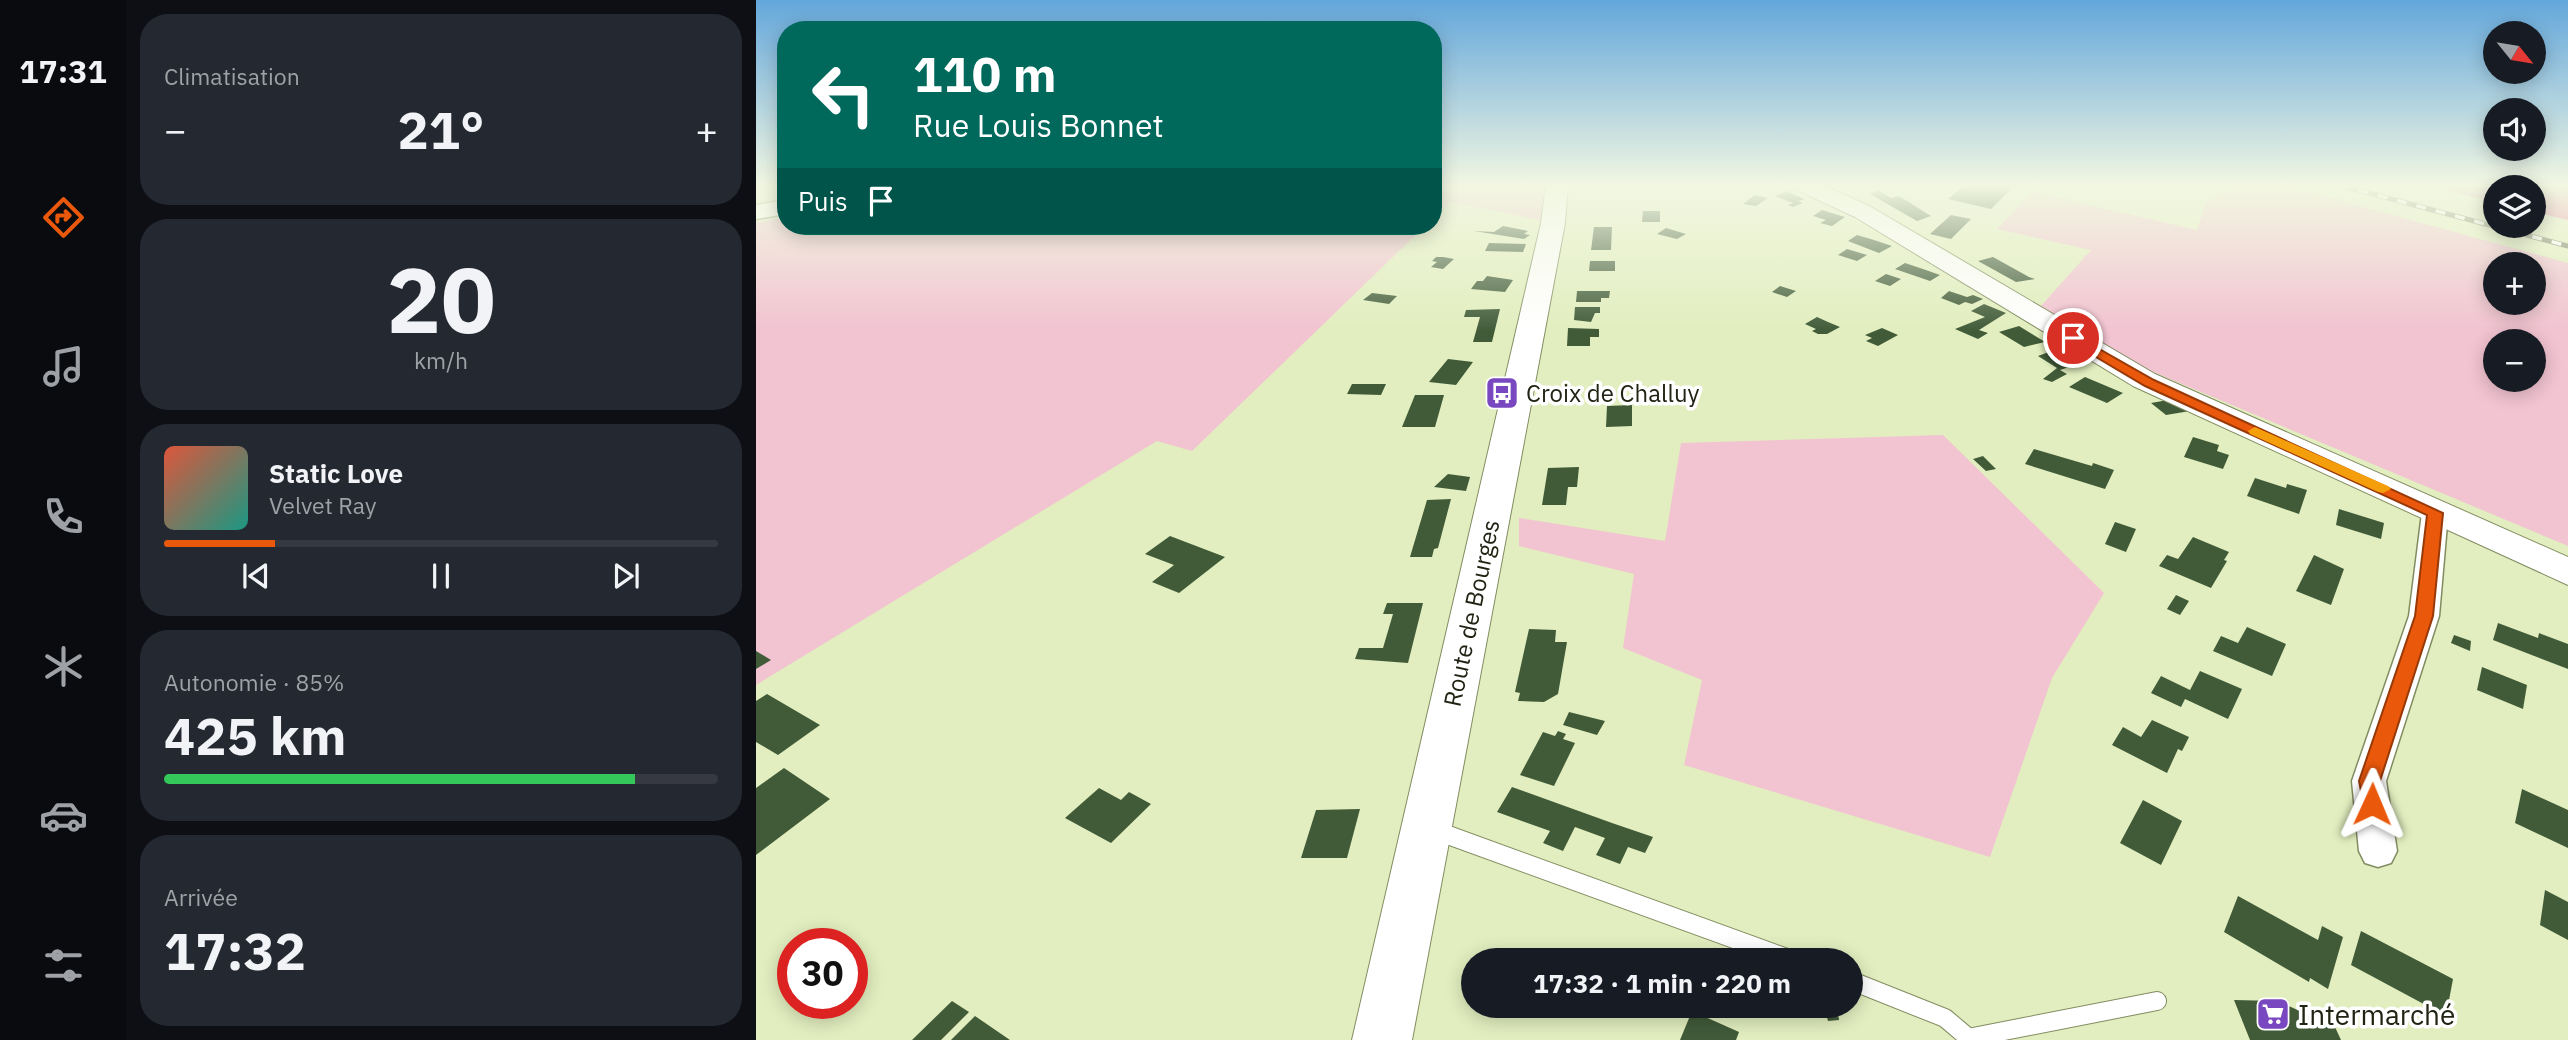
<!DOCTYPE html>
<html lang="fr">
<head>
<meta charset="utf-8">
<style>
  body { margin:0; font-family:"IBM Plex Sans",sans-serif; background:#242831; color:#f1f3f6; height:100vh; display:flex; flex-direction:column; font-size:26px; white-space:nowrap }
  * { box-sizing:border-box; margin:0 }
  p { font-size:23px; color:#9ea1a6 }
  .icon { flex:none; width:38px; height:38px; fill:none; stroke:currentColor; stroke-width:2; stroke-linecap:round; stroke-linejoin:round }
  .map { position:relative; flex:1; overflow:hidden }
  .details { display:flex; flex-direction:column; gap:14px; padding:14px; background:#0d0f14; width:630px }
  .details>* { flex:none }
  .banner { position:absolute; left:21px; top:21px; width:665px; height:214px; border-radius:28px; box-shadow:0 4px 18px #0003; background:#00695c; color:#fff; overflow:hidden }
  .needle { width:46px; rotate:120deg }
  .fabs { position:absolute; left:1727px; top:21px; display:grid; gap:14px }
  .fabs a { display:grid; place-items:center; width:63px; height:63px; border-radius:50%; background:#171b24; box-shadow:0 4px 18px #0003; font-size:35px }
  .speed { position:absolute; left:21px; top:928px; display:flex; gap:14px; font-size:35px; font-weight:700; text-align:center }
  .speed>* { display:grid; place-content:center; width:91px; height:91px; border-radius:50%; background:#171b24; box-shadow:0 4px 18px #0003; line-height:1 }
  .speed .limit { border:10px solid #d22; background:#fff; color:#111 }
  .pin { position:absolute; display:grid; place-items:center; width:60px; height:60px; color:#fff; margin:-30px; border:4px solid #fff; border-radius:50%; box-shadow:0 2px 7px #0007 }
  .me { position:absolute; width:77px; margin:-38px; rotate:1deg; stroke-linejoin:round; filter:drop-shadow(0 0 5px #0008) }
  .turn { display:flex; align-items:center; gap:24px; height:147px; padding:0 21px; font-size:32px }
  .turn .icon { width:91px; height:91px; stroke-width:2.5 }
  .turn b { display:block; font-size:49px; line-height:60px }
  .then { display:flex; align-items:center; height:66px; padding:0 21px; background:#0003; gap:14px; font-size:26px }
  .big { font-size:52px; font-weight:700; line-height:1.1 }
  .details .widget { flex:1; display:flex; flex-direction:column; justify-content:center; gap:10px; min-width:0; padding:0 24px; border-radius:28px; background:#242831 }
  .details .dial { align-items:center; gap:0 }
  .dial b { font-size:91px; line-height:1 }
  .song { display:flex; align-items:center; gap:21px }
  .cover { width:84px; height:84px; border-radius:10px; background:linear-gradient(135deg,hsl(10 70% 55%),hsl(170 70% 35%)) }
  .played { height:7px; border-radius:4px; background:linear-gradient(90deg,#ea580c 20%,#363941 20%) }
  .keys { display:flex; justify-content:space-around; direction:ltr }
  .heat { display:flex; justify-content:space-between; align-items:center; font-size:38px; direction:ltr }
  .charge { height:10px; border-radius:5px; background:linear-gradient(90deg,#34c759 85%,#363941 0) }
  .trip { position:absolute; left:705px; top:948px; width:402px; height:70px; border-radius:35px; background:#171b24; box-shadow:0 4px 18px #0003; font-weight:700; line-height:70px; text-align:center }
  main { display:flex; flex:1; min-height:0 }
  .tab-bar { display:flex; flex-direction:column; width:126px; justify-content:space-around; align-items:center; background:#090b0e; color:#9ea1a6 }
  .tab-bar .icon { width:49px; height:49px }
  .tab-bar .selected { color:#ea580c }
  .tab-bar b { font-size:32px; color:#f1f3f6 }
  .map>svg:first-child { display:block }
  .green { fill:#f2c3d1; fill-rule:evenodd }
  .forest { fill:#ed7da5 }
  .building { fill:#415b39 }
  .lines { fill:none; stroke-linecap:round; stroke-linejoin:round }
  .lane-casing { stroke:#828c61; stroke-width:20 }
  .street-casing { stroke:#828c61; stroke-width:3 }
  .secondary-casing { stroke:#828c61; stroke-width:2 }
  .primary-casing { stroke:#828c61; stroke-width:3 }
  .lane { stroke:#fff; stroke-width:18 }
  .street { fill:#fff; fill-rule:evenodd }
  .secondary { fill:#fff; fill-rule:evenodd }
  .primary { fill:#fff; fill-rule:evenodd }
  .rail-casing { stroke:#70775a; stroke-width:5 }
  .rail { stroke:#fff; stroke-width:3.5; stroke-dasharray:10; stroke-linecap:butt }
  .route { fill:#ea580c; stroke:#983908; stroke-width:2 }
  .slow { fill:#f59e0b }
  .labels { text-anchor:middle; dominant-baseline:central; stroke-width:7; stroke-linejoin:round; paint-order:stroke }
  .poi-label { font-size:24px; fill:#202413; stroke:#fff; text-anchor:start }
  .street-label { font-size:24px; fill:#202413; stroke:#fff }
  .near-poi-label { font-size:28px; fill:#202413; stroke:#fff; text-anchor:start }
</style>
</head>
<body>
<main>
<nav class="tab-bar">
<b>17:31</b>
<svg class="icon selected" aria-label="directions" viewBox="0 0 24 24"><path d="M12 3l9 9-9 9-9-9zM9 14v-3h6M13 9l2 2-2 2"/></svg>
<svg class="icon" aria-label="music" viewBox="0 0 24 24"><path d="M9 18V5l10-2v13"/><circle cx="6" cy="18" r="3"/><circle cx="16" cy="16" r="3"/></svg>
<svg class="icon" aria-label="phone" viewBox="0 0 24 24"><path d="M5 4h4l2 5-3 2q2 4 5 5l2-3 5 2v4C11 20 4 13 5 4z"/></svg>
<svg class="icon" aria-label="climate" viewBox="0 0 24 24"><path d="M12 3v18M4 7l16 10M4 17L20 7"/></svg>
<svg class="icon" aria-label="car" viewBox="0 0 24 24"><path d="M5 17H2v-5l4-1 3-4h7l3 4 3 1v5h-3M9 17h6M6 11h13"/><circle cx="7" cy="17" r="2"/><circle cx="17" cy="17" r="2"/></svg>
<svg class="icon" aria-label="filters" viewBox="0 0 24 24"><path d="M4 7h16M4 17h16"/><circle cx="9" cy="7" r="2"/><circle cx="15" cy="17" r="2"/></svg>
</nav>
<section class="details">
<div class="widget"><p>Climatisation</p>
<div class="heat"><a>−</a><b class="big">21°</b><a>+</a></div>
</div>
<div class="widget dial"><b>20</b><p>km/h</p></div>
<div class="widget">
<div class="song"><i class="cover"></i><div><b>Static Love</b><p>Velvet Ray</p></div></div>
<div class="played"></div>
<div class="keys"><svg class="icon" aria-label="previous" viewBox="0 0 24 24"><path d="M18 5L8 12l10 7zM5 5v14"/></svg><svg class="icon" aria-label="pause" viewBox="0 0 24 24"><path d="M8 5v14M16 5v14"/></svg><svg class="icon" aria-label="next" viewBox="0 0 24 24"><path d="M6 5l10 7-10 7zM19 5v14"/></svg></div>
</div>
<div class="widget"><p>Autonomie · 85%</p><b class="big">425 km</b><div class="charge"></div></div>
<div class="widget"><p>Arrivée</p><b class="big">17:32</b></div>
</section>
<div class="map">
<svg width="1812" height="1040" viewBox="0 0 1812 1040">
  <rect width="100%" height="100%" fill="#e2eebf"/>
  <!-- green -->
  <path class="green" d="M677,185H790L785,220L694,202L677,218Z
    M1481,185H1527L1812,263V546L1383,366L1284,307L1335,250L1241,229L1276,192L1441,230L1450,202ZM1740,264H1778V303H1740ZM1740,341H1778V380H1740Z
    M30,217V226H669L436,451L401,441L0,685V223Z
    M1187,435L1348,593L1296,678L1234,857L928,765L946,680L867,648L878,574L763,546V518L909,541L925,443Z"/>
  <!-- forest -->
  <path class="forest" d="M1670,185H1812V220L1778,212V187H1740L1739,202Z"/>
  <!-- building -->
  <path class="building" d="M1209,185H1259L1235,209L1192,199Z
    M1122,190L1135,198L1143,196L1175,216L1161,221L1114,194Z
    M1030,191L1049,199L1042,201L1047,203L1037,207L1032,205L1037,203L1019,196Z
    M999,195L1012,198L1000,206L987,204Z
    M1066,210L1089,217L1076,226L1064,223L1070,220L1057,216Z
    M887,211H904V222H886Z
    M1195,215L1215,219L1195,239L1174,234Z
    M747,226L772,231L768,234L774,235L768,239L718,231L738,232Z
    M838,227H856L855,250H835Z
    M910,228L930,234L921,239L901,234Z
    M1101,235L1118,240L1136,246L1123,253L1092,241Z
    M733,243L770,244L767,252L729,251Z
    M1091,249L1111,255L1101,261L1082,255Z
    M680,257H687L698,259L687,269L675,267L681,262L676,261Z
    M1237,257L1273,277L1279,279L1260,282L1222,261Z
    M834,261H859V271H833Z
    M1149,263L1167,269L1184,275L1174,281L1139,269Z
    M1130,274L1145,279L1134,286L1119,281Z
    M731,276L757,280L749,292L715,289L721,281H727Z
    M1024,286L1040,291L1031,297L1016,292Z
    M821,291H854L853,298H845V302H820Z
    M1193,291L1211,297L1217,295L1227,299L1216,304L1209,302L1203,305L1185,298Z
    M616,293L641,296L633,304L607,300Z
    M1228,304L1250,313L1223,330L1232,333L1222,339L1199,329L1229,317L1215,311Z
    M819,307H844V313H839L835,322L818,320Z
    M744,309L736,342H717L724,317H708L710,310Z
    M1061,317L1072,322L1084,327L1071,334H1062L1056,331L1060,329L1049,324Z
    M1263,326L1289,342L1268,347L1243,332Z
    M812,328L843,329V337H834V346H811Z
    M1126,328L1142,335L1122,346L1110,341L1116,338L1109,335Z
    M1301,349L1320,357L1316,358L1325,363L1304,370L1311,374L1296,382L1287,379L1301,368L1282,356Z
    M692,359L717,362L700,385L673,382Z
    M1329,377L1367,393L1351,403L1313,387Z
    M596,384H630L625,395L591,394Z
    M659,395H688L679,427H646Z
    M1412,400L1434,411L1410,415L1395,403Z
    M876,405V426L850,427L851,406Z
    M1437,437L1463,445L1461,451L1473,455L1467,469L1428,457Z
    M1278,449L1336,466L1337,463L1358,470L1349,489L1269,464Z
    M1227,456L1240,469L1230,471L1217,459Z
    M823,467L821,487H812L810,505H786L792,468Z
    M692,474L714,477L710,491L678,487Z
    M1499,478L1530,488L1531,484L1551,490L1543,514L1491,496Z
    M695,499L682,548L678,549L676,557H654L671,500Z
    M1583,509L1628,523L1625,539L1580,525Z
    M1359,522L1380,529L1370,552L1349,544Z
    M414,536L469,557L423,593L396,582L418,565L389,554Z
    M1437,537L1473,552L1468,560L1471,561L1455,588L1403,566L1411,555L1422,559Z
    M1558,555L1588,569L1575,605L1540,591Z
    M1420,595L1433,601L1424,615L1411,609Z
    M631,603H667L652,663L599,659L603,648H627L637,614H627Z
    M1742,623L1782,638L1783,633L1812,644V669L1737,640Z
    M1491,627L1530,644L1516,676L1457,651L1465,636L1482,643Z
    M773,629L800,630L799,642H811L802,694L788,702L762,701L764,693L759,692Z
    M1698,635L1715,641L1714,651L1695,643Z
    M0,651L15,660L0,669Z
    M1726,667L1771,685L1767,709L1721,690Z
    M1444,671L1486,689L1472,719L1429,699L1425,707L1395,693L1405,676L1434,690Z
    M11,694L64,725L22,755L0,742V701Z
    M813,712L849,721L841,735L807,725Z
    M1396,720L1433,737L1426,751L1422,749L1411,773L1356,745L1367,727L1385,737Z
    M802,731L810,734L807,739L819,743L798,786L764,775L787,732L799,736Z
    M28,768L74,799L0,855V788Z
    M756,787L856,823L897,837L889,853L872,847L864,864L840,855L849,838L819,827L807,851L787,843L794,831L741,812Z
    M343,788L365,800L373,792L395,804L355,843L309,818Z
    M1766,789L1812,810V848L1759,823Z
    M1387,800L1426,821L1405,865L1364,843Z
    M604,809L591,858H545L560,810Z
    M1789,890L1812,902V940L1784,925Z
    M1482,896L1562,940L1566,926L1587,937L1572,989L1554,978L1553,982L1468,932Z
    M1605,931L1697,979L1690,1016L1595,965Z
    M1478,1000L1522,1001L1579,1027L1585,1040H1494Z
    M196,1001L213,1012L185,1040H156Z
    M1068,1006H1081L1083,1020L1072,1021Z
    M936,1011L983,1032L980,1040H924Z
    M219,1016L254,1040H195Z"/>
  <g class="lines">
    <defs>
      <path id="lane" d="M681,831L1039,961
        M1096,981L1189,1018L1215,1040
        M1212,1038L1401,1001"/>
      <path id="street" d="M1679,505L1688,507L1692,513L1683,616L1630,781L1641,851L1635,863L1622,867L1609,863L1603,851L1596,781L1653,616L1666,513L1670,507Z"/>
      <path id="secondary" d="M790,185H812L809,223L656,1040H596L785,223Z
        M1038,185H1067L1115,207L1399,374L1812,557V585L1377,386L1099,217L1041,190Z"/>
      <path id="primary" d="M30,200V214L0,219V205Z"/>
    </defs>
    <!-- lane casing -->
    <use href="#lane" class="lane-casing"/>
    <!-- street casing -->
    <use href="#street" class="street-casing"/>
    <!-- secondary casing -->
    <use href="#secondary" class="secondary-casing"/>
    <!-- primary casing -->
    <use href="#primary" class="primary-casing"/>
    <!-- lane -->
    <use href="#lane" class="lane"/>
    <!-- street -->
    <use href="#street" class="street"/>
    <!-- secondary -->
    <use href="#secondary" class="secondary"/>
    <!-- primary -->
    <use href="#primary" class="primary"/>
    <defs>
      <path id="rail" d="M1583,185L1812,246"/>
    </defs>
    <!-- rail casing -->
    <use href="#rail" class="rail-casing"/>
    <!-- rail -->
    <use href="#rail" class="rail"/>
  </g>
  <!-- sky -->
  <linearGradient id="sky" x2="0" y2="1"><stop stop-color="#63a7db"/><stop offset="0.56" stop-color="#f2f7e2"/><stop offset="1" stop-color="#f2f7e2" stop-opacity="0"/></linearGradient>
  <rect width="1812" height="331" fill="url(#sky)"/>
  <!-- route -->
  <path class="route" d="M1317,334L1398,380L1687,513L1677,616L1624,781L1627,804L1624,811L1616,813L1609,811L1603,781L1659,616L1671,515L1389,386L1313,341V335Z"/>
  <!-- slow -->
  <path class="slow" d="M1499,427L1632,486L1635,489L1627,493L1622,492L1494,434L1492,431Z"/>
  <!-- icons -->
  <defs>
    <symbol id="bus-square" viewBox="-11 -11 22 22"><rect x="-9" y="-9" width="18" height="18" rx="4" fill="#7948c0" stroke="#fff"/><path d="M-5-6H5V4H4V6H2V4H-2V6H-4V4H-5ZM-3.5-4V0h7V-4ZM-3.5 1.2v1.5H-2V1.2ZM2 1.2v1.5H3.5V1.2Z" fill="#fff"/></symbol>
    <symbol id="supermarket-square" viewBox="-11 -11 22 22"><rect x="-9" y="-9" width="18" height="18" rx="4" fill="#7948c0" stroke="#fff"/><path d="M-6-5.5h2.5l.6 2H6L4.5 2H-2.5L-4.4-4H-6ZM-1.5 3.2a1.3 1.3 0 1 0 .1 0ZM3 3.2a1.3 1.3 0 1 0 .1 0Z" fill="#fff"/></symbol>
  </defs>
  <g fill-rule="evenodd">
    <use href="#bus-square" x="727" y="374" width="38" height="38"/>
    <use href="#supermarket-square" x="1498" y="995" width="38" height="38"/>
  </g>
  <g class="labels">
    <!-- poi labels -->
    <g class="poi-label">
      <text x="770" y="393">Croix de Challuy</text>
    </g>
    <!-- street labels -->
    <g class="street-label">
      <text transform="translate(715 613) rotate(-78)">Route de Bourges</text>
    </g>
    <!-- near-poi labels -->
    <g class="near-poi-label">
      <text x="1542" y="1014">Intermarché</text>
    </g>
  </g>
</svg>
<div class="fabs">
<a><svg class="needle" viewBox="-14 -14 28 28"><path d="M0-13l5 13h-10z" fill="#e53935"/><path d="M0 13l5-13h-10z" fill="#9ea1a6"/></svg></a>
<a><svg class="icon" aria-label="sound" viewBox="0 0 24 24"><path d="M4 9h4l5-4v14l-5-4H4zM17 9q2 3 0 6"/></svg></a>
<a><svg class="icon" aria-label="layers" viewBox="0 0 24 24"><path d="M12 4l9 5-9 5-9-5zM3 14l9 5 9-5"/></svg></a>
<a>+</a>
<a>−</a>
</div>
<div class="speed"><div class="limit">30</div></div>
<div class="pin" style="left:1317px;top:338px;background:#d93025"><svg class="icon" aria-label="arrive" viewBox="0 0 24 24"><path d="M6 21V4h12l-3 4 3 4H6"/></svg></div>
<svg class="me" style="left:1616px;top:804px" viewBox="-20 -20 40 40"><path d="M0-17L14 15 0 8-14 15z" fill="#ea580c" stroke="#fff" stroke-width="4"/></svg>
<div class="trip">17:32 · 1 min · 220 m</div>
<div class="banner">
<div class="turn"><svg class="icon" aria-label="left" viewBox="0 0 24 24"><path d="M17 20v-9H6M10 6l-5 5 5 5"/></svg><div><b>110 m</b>Rue Louis Bonnet</div></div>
<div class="then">Puis<svg class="icon" aria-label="arrive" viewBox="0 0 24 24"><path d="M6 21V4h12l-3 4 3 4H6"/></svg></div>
</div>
</div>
</main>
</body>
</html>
